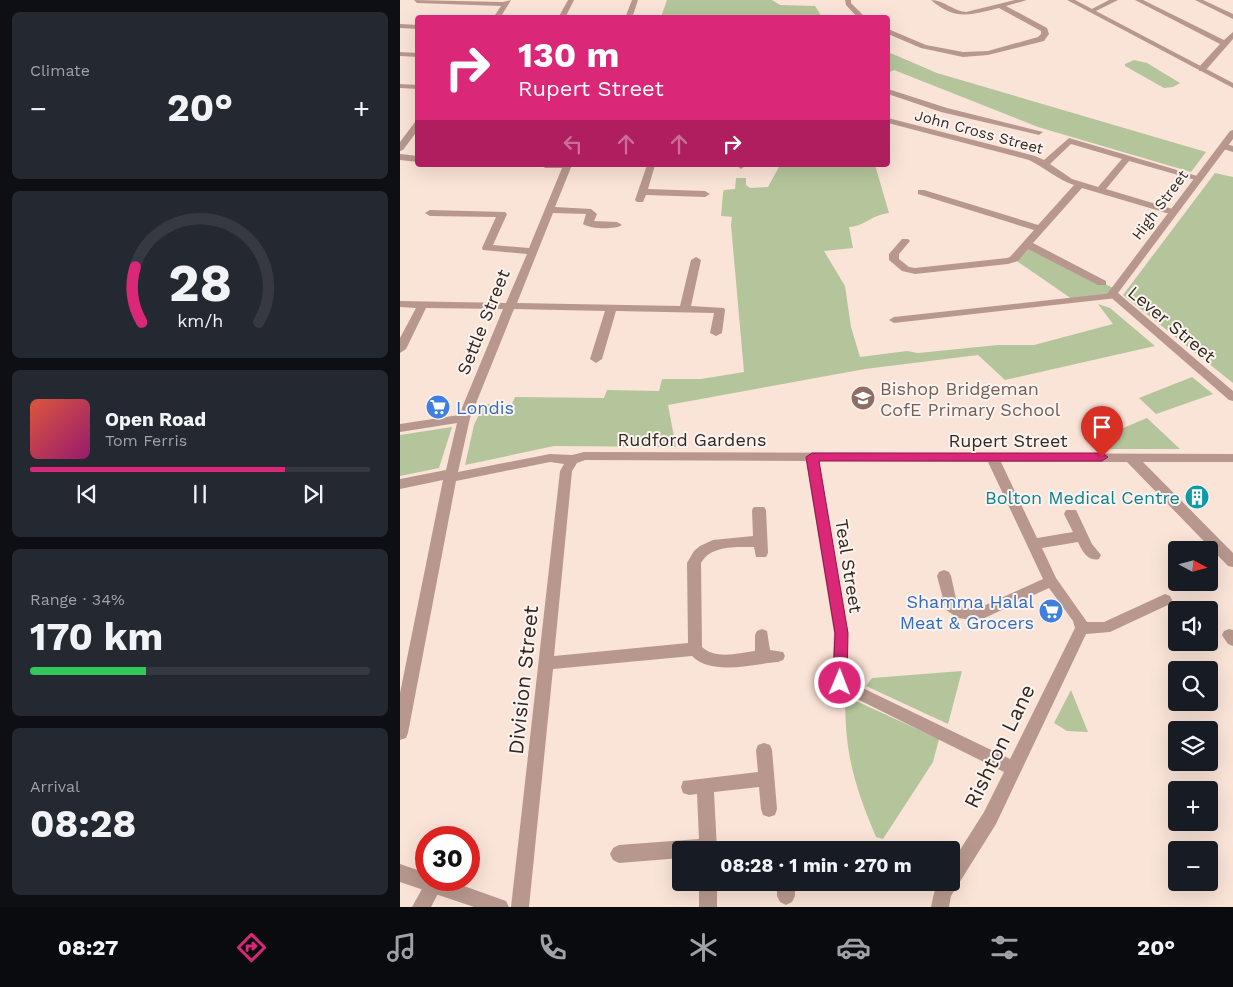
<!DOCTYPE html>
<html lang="en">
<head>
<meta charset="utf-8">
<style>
  body { margin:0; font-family:"Work Sans",sans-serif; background:#242831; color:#f1f3f6; height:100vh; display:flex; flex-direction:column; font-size:19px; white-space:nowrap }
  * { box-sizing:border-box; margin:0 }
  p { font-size:16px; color:#9ea1a6 }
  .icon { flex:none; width:28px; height:28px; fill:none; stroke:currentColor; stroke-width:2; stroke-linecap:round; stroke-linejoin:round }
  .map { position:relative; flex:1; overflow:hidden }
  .side { display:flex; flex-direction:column; gap:12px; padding:12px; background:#0d0f14; width:400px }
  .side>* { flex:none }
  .banner { position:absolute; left:15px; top:15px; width:475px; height:152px; border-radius:5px; box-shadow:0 5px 20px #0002; background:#db2777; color:#fff; overflow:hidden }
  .needle { width:32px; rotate:97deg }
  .fabs { position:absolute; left:768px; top:541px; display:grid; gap:10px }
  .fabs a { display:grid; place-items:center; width:50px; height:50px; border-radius:5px; background:#171b24; box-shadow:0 5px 20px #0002; font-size:25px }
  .speed { position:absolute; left:15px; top:826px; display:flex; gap:10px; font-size:25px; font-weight:700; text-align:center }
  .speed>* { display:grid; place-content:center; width:65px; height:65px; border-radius:50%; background:#171b24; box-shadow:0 5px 20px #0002; line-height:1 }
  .speed .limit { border:8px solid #d22; background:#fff; color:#111 }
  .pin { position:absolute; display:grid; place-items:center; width:42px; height:42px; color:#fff; margin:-51px -21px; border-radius:50% 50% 50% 0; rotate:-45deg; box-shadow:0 0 5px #0007 }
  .pin .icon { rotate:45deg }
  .me { position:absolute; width:55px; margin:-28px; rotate:1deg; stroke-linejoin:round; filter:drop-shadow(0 0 4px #0008) }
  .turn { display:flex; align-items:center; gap:18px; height:105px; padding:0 20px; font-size:22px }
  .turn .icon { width:65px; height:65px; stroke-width:2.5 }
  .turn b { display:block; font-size:35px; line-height:42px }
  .lanes { display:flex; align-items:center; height:48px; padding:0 20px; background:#0003; justify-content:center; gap:25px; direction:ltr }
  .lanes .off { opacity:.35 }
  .big { font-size:38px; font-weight:700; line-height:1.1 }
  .side .widget { flex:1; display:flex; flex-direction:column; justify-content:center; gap:8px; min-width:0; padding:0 18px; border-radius:8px; background:#242831 }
  .side .dial { align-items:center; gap:0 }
  .dial svg { height:130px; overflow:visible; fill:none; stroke:#363941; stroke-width:7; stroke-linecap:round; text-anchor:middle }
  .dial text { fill:#f1f3f6; stroke:none }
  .song { display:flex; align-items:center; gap:15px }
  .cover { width:60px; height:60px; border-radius:8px; background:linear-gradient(135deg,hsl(10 70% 55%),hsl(320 70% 35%)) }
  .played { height:5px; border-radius:2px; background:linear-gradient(90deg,#db2777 75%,#363941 75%) }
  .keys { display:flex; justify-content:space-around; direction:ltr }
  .heat { display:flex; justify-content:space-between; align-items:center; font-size:28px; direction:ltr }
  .charge { height:8px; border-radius:4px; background:linear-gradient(90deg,#34c759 34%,#363941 0) }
  .trip { position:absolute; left:272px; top:841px; width:288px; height:50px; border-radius:5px; background:#171b24; box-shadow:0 5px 20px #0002; font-weight:700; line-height:50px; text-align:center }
  .menu { display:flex; height:80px; justify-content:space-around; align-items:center; background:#090b0e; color:#9ea1a6 }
  .menu .icon { width:35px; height:35px }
  .menu .selected { color:#db2777 }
  .menu b { font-size:22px; color:#f1f3f6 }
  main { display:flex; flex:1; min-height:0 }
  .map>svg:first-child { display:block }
  .green { fill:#b4c59b }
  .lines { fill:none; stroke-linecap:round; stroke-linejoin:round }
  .minor { fill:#b8988e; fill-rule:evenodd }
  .tertiary { fill:#b8988e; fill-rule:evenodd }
  .route { fill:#db2777; stroke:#8e194d }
  .labels { text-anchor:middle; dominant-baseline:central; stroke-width:4; stroke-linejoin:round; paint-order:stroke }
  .far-street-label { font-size:15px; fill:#352820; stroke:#fbf4f0 }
  .street-label { font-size:18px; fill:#352820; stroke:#fbf4f0 }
  .education-label { font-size:18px; fill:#785e54; stroke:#fbf4f0; text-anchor:start }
  .shop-label { font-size:18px; fill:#366cbe; stroke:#fbf4f0; text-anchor:start }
  .culture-label { font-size:18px; fill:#0d838f; stroke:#fbf4f0; text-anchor:end }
  .near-street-label { font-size:21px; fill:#352820; stroke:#fbf4f0 }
</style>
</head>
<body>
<main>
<section class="side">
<div class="widget"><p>Climate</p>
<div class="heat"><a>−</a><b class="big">20°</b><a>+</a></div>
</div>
<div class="widget dial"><svg viewBox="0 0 100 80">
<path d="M14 69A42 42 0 1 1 86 69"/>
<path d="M14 69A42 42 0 0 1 10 35" stroke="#db2777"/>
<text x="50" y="56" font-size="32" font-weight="700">28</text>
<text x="50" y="72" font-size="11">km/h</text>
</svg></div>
<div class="widget">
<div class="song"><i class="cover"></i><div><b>Open Road</b><p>Tom Ferris</p></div></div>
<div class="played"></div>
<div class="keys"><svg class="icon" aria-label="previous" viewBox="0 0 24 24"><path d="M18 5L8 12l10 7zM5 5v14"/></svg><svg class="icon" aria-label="pause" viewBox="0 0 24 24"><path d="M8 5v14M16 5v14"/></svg><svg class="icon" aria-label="next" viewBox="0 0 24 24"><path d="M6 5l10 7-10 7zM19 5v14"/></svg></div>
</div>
<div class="widget"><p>Range · 34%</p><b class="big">170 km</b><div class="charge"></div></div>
<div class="widget"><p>Arrival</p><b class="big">08:28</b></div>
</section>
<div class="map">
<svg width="833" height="907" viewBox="0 0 833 907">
  <rect width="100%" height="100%" fill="#fae3d7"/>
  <!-- green -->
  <path class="green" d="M267,0H372L380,5L415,6L422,17H261Z
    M488,52L537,73L806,152L791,172L638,127L494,70L488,73Z
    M734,60L747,63L780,83L773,87L764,88L725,66V64Z
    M380,165H475L489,213C471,215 465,226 449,227L453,248L424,251L445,286L451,327L460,357L507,351L518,353L598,345H634L713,324L698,304L710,308L755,346L605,380L578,355L465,369L268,405L276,447L154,446L65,465L74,425L84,404H112L115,397L204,398L207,390L259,391L262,379H301L344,372L331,225L332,217L321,216L323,193L324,190L335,189L336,178H346V185L350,188L368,187Z
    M815,173L833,177V383L723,295Z
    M627,244L715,289L713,296L672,299L614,259Z
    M792,377L813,394L756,414L739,398Z
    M747,418L780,449H694V442L697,439Z
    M52,427L39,468L0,476V435Z
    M562,671L548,724L466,686L472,678Z
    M671,690L688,732L667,731L654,723Z
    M445,696L539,739L533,762L483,839L476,837C454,784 445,755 445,696Z"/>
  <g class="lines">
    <!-- minor -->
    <path class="minor" d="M14,0L103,2L111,0L100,18H93L101,6L17,3Z
      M168,0H174L165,18H158Z
      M232,0H238L232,18H225Z
      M445,0H451V3L466,18H458L446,5Z
      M531,0C544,0 553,11 566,12L615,0H627L606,6L647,28L649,34L644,41L588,55L563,57L521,48L488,34V29L526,45L563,52L588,51L638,37L641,34V31L599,8C570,15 555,21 531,0Z
      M709,0H718L694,12L688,11Z
      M735,0H743L824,40L833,32V39L805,71H799V67L820,44Z
      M795,0H803L833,14V19Z
      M0,24L18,25V29L0,28Z
      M0,52L18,53V57L0,56Z
      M0,84L18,85V89L0,88Z
      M488,89L547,108L643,132L639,135L541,112L488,94Z
      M488,118L635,156L644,160L669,138L804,178L799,181L729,161L706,189L776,210V214H770L682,188L633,243L706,281V285H698L628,249L618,261L608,264L515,274L502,271L489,260V254L502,239H508L510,241L499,254V259L509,267L515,268L607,258L610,257L634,230L518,194V190H524L638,225L674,185C658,180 644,167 629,160L488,123ZM671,144L722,159L698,187L672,179L650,164Z
      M15,122H18V130L3,150L0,151V142Z
      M823,143L833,146V152L820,148L819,146Z
      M0,154L18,156V162L0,160Z
      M141,165H172L155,207L191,209L197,214L194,221L217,222L222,225C215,230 190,229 183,224L186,214L153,213L117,303L280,306L291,260L296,257L301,260L291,306L324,308L325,310L322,333L316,336L310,333L314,313L216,311L202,359L196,363L190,359L205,311L114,309L70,418L58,472L150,454L172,455L184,452L833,454V462H743L833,553V567L828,566L727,462H601L637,538L673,532L664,514L666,510H676L692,544L701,555L699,559C688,562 682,551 678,542L642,548L656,578L687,622H704L765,594L770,596L772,600L770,604L710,632L686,634L596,824L551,896L549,907H531L534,893L539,882H551V864L584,812L604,772L435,688L432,683L434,633L406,461L185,460L177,463L172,471L154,656L288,643L287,563L294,551L300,546L313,540L353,536L352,510L354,507H364L366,510L368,553L366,557H356L354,547C336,547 311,545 301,563L302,647C316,660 338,653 355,651V635L357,631L362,629L367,631L370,650L383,652L385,656L383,660L378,662C352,664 312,676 292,656L153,669L129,907H111L160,471L164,464L150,462L56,481L8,733L6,738L0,740V693L43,480L0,489V479L46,470L57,423L0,432V424L59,415L103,309L26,308L6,349L0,353V338L16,308L0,307V301L106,303L127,254L83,250L82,248L96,217L30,216L25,213L30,210L105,212L107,214L93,245L129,248L162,168H145ZM419,461L588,462L643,579L577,609L562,607L557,603L551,576L549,572L544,570L539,572L537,576L546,610L558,618L578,621L649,588L673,621L675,628L610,759L448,681V633Z
      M247,165H255L248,189L305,191L310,194L305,197L246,195L243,202H237L235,200Z
      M336,165H345V166L341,169Z
      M713,293L717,294V298L494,323L489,320L494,317Z
      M829,629L833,630V646L828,644L822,635L824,631Z
      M364,743L370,745L372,750L377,809L375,815L369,817L363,815L361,809L359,787L314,792L317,850H281V858L219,863L213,860L210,854L213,848L219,845L299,839L297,794L289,795L283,793L281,787L283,781L358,772L356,750L358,745Z
      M27,880H39L42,886L31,907H12Z
      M299,882H317V907H299Z
      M377,882H395V896L392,902L386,905L380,902L377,896Z"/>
    <!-- tertiary -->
    <path class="tertiary" d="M667,0H675L833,83V88Z
      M833,130V139L718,293L833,391V401L829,400L707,294L830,131Z
      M0,864L26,873V880H47L106,901L109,907H74L0,882Z"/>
  </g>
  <!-- route -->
  <path class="route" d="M412,453H702L708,457L702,461H419L448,633L447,683L445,687L440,689L435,687L433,683L435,633L406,457Z"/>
  <!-- icons -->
  <defs>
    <symbol id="school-disc" viewBox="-11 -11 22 22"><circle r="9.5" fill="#8d6e63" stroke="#fbf4f0"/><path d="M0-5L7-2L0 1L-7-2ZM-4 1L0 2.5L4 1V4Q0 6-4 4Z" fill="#fff"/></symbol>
    <symbol id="supermarket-disc" viewBox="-11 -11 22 22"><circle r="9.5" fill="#3f7fe0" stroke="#fbf4f0"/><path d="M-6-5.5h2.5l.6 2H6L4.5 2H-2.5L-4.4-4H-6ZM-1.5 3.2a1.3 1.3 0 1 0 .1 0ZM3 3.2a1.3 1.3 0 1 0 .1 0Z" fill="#fff"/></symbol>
    <symbol id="building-disc" viewBox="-11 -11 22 22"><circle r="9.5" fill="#0f9aa8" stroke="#fbf4f0"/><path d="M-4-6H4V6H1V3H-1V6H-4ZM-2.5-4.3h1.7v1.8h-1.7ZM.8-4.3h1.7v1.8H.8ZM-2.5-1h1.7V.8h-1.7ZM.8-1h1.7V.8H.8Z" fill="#fff"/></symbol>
  </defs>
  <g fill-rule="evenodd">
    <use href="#school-disc" x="449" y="384" width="28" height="28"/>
    <use href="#supermarket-disc" x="24" y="393" width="28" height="28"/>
    <use href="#building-disc" x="783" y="483" width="28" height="28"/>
    <use href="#supermarket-disc" x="637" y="597" width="28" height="28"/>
  </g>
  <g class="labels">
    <!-- far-street labels -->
    <g class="far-street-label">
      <text transform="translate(579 132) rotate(15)">John Cross Street</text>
      <text transform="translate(760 205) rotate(-53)">High Street</text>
    </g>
    <!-- street labels -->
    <g class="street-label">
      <text transform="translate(83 322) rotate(-68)">Settle Street</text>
      <text transform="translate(772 324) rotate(40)">Lever Street</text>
      <text x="292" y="439">Rudford Gardens</text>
      <text x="608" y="440">Rupert Street</text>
      <text transform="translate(449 566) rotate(81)">Teal Street</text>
    </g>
    <!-- education labels -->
    <g class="education-label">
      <text x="480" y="388">Bishop Bridgeman<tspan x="480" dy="21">CofE Primary School</tspan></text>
    </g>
    <!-- shop labels -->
    <g class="shop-label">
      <text x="56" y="407">Londis</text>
      <text x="634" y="601" text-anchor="end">Shamma Halal<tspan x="634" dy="21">Meat &amp; Grocers</tspan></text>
    </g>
    <!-- culture labels -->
    <g class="culture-label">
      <text x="780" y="497">Bolton Medical Centre</text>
    </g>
    <!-- near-street labels -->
    <g class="near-street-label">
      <text transform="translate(123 680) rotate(-84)">Division Street</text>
      <text transform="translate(599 746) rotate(-64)">Rishton Lane</text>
    </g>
  </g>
</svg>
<div class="fabs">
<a><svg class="needle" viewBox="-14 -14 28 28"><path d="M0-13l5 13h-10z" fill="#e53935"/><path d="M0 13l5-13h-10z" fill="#9ea1a6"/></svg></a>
<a><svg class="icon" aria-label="sound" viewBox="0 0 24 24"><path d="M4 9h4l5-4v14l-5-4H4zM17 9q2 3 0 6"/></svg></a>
<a><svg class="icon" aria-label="search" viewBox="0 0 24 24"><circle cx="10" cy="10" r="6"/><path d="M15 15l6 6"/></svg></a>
<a><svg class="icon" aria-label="layers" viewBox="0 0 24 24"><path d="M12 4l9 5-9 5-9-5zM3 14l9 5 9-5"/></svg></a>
<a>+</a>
<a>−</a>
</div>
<div class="speed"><div class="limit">30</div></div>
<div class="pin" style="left:702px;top:457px;background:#d93025"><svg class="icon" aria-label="arrive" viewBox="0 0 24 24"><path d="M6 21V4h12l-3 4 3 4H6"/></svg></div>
<svg class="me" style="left:440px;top:683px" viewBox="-20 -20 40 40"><circle r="17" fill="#db2777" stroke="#fff" stroke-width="3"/><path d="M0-11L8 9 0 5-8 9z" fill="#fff"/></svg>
<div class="trip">08:28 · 1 min · 270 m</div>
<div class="banner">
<div class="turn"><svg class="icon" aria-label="right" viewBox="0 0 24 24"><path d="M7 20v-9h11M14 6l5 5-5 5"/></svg><div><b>130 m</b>Rupert Street</div></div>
<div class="lanes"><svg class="icon off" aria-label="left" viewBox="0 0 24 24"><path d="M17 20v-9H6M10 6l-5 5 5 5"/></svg><svg class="icon off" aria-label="ahead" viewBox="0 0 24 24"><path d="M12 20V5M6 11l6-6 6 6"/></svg><svg class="icon off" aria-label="ahead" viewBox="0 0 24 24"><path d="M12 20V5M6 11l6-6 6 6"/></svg><svg class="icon" aria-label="right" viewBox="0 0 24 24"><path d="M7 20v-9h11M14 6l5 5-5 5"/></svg></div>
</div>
</div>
</main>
<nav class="menu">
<b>08:27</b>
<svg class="icon selected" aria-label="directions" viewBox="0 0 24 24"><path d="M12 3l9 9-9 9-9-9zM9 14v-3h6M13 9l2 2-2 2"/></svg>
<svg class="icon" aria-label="music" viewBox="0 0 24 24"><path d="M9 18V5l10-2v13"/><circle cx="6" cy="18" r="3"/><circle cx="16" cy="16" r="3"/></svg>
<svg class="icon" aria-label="phone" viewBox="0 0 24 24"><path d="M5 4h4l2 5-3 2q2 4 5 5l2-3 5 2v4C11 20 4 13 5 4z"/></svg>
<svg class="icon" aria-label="climate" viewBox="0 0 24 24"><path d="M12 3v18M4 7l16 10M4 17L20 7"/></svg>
<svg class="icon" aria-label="car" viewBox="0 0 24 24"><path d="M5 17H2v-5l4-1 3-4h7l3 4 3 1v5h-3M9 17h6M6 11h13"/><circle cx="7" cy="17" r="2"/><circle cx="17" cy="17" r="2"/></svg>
<svg class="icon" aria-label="filters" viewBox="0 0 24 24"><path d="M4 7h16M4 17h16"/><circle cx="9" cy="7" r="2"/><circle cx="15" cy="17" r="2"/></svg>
<b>20°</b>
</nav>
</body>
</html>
